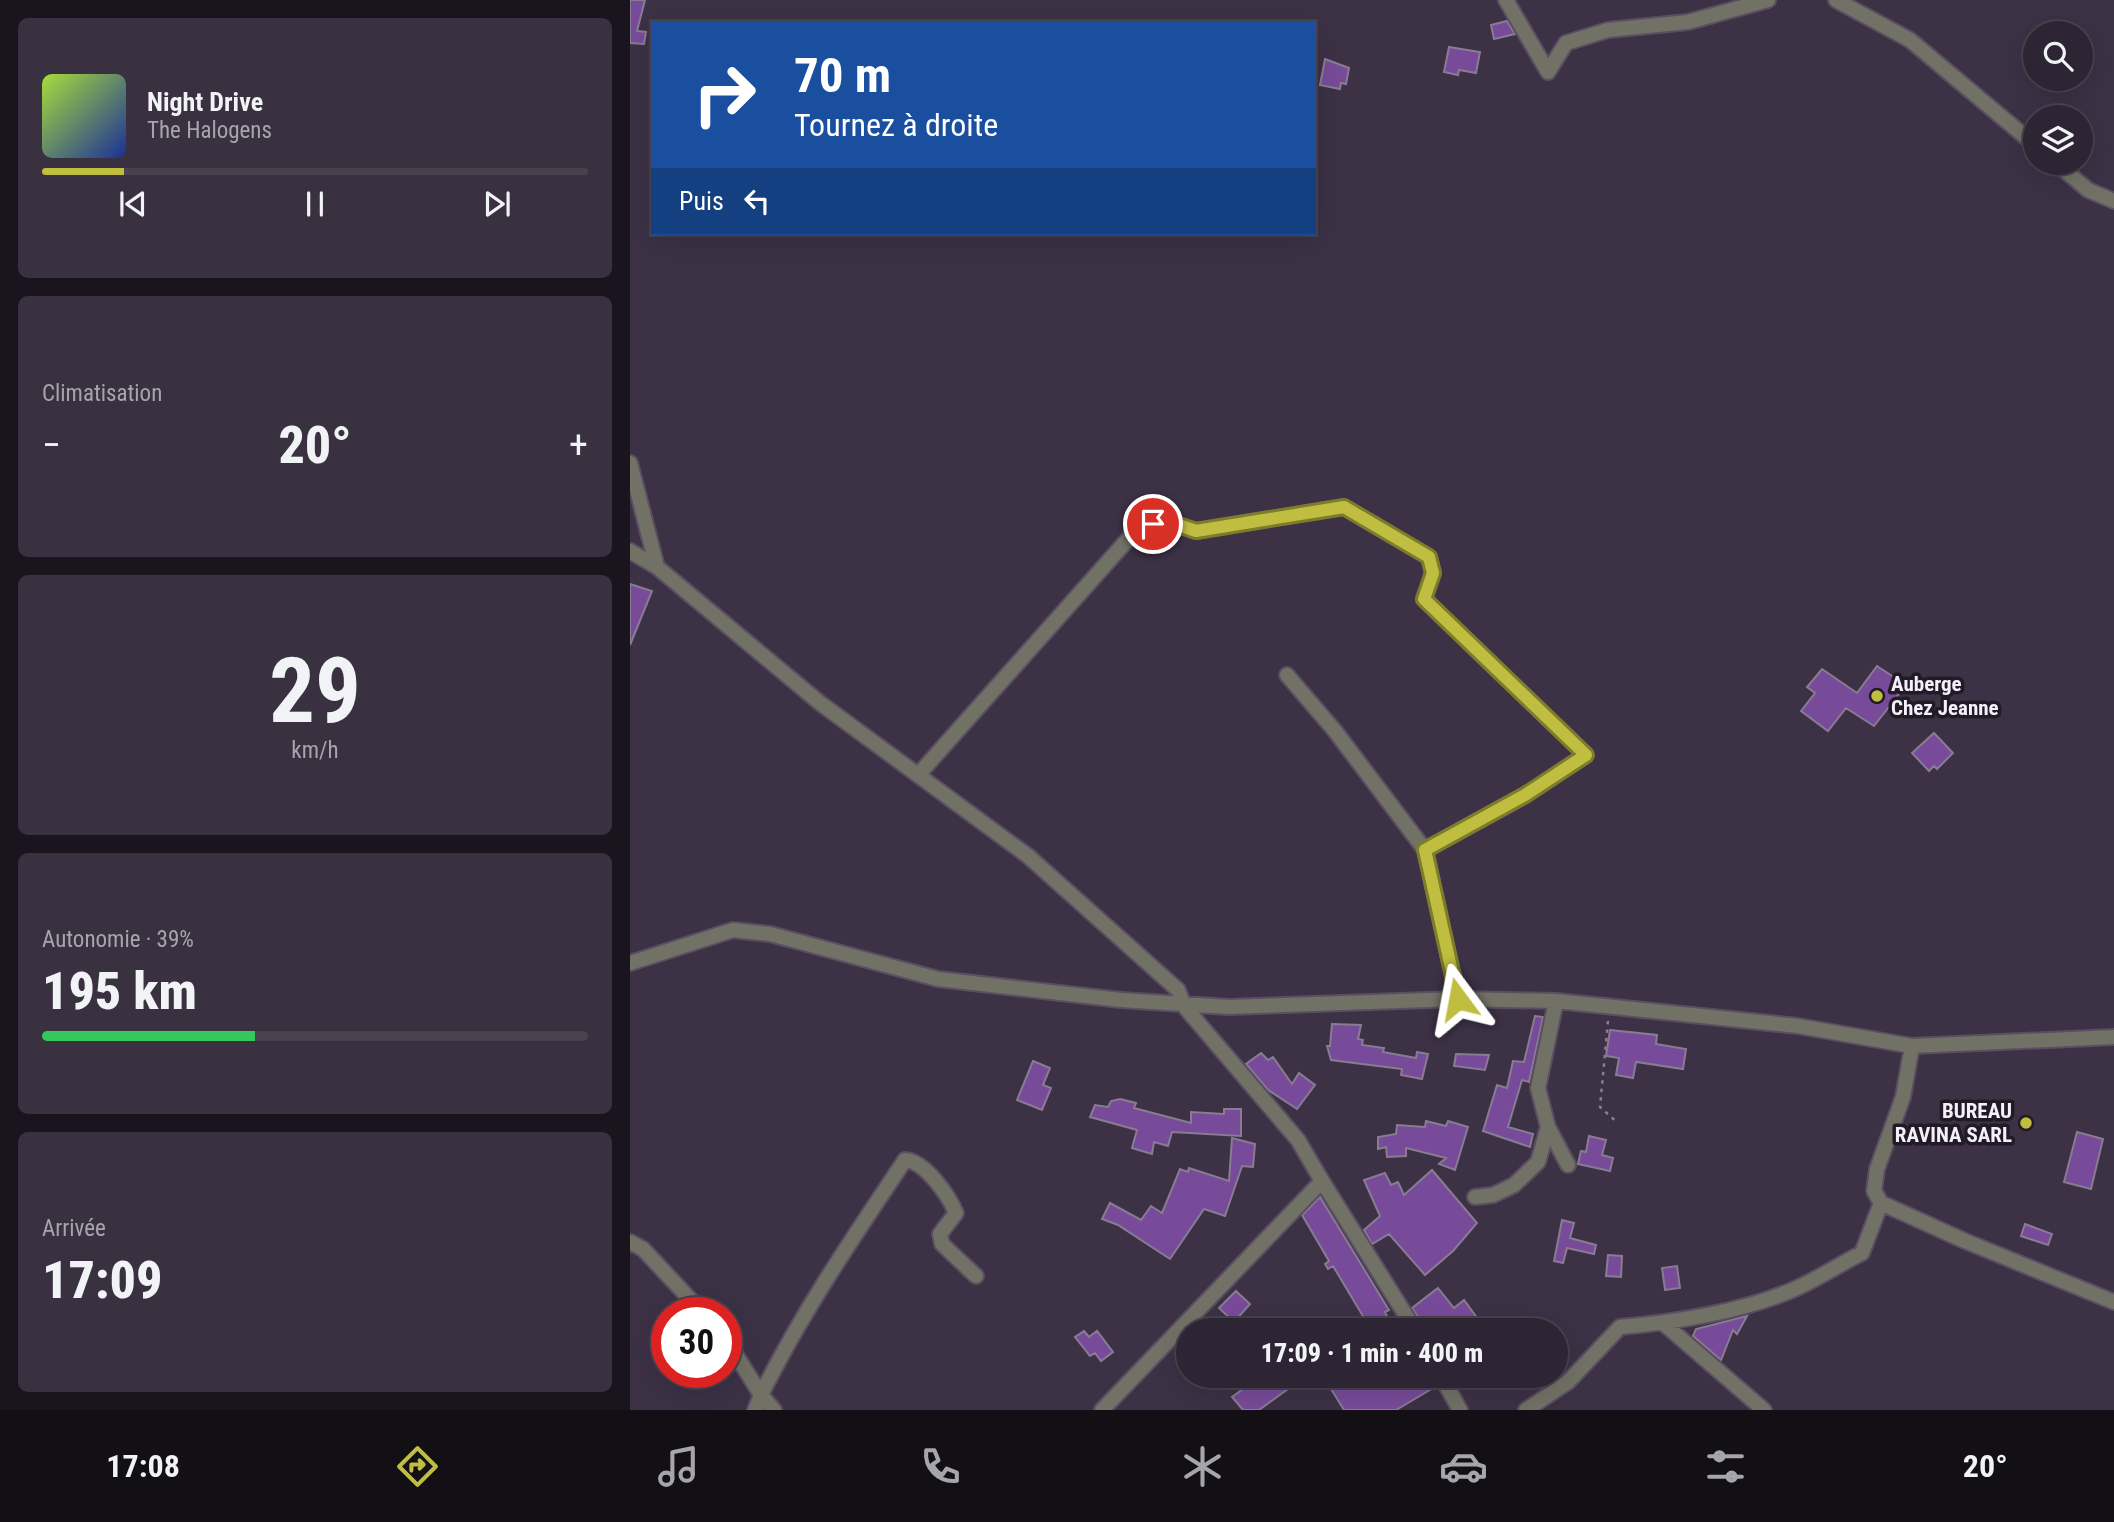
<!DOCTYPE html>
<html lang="fr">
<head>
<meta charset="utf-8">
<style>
  body { margin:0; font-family:"Roboto Condensed",sans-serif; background:#393140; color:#f1f3f6; height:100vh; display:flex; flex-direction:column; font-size:26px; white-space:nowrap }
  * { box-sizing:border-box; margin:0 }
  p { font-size:23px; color:#a7a5ac }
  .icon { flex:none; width:38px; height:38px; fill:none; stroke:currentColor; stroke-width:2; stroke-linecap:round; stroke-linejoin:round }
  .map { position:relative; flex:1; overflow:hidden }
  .drawer { display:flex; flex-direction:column; gap:18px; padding:18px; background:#19141d; width:630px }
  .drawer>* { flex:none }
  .hud { position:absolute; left:21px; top:21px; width:665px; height:214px; border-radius:0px; box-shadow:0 7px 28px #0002,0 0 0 2px #48424f; background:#1a4fa0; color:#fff; overflow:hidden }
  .fabs { position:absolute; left:1393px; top:21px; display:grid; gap:14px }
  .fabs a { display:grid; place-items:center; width:70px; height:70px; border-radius:50%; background:#2d2534; box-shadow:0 7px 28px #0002,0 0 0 2px #48424f; font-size:35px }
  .speed { position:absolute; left:21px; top:1297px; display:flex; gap:14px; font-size:35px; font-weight:700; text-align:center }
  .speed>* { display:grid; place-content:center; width:91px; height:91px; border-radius:50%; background:#2d2534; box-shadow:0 7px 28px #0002,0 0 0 2px #48424f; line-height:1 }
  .speed .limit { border:10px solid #d22; background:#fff; color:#111 }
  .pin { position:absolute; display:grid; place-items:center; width:60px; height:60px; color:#fff; margin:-30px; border:4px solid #fff; border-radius:50%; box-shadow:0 2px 7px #0007 }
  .me { position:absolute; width:77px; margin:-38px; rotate:347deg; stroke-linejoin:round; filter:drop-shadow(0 0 5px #0008) }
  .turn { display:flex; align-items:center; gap:24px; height:147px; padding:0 28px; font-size:32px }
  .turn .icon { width:91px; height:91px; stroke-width:2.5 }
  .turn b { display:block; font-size:49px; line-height:60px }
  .then { display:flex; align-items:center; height:66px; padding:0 28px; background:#0003; gap:14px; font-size:26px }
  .big { font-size:52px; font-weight:800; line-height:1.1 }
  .drawer .widget { flex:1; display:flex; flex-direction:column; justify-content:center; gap:10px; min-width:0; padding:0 24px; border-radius:10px; background:#393140 }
  .drawer .dial { align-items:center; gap:0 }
  .dial b { font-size:91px; line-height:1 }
  .song { display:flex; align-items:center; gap:21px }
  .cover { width:84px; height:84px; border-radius:10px; background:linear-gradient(135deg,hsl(80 70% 55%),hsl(230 70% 35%)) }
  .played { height:7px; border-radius:4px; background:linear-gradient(90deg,#c0be40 15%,#48424f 15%) }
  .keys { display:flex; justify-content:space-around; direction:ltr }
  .heat { display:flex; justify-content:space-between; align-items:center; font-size:38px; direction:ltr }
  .charge { height:10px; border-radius:5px; background:linear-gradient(90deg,#34c759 39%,#48424f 0) }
  .trip { position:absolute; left:546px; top:1318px; width:392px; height:70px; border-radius:35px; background:#2d2534; box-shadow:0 7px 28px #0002,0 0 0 2px #48424f; font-weight:800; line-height:70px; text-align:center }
  .dock { display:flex; height:112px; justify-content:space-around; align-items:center; background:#120f15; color:#a7a5ac }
  .dock .icon { width:49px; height:49px }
  .dock .selected { color:#c0be40 }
  .dock b { font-size:32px; color:#f1f3f6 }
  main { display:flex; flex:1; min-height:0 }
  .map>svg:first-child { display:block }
  .building { fill:#784b9a; stroke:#887c93; stroke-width:2 }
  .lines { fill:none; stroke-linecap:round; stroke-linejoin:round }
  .minor-casing { stroke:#5a4f62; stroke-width:18 }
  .path { stroke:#887e90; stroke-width:2.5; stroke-dasharray:3.5 5; stroke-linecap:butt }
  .minor { stroke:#717166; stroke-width:14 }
  .route-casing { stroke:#7d7c2a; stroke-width:18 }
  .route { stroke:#c0be40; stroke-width:12 }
  .poi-dot { fill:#c0be40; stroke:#201b25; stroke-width:2.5 }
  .labels { text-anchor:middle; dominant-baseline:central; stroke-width:7; stroke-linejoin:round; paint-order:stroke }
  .poi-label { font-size:21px; font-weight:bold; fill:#f5eefb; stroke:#201b25; text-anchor:start }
</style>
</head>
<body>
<main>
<section class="drawer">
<div class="widget">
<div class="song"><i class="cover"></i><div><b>Night Drive</b><p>The Halogens</p></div></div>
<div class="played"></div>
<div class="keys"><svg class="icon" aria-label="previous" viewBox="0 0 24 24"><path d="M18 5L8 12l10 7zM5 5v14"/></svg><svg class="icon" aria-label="pause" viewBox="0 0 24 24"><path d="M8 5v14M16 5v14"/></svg><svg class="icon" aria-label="next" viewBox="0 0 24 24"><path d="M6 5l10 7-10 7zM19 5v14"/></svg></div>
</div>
<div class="widget"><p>Climatisation</p>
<div class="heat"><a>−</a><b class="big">20°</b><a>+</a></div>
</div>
<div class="widget dial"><b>29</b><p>km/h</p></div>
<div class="widget"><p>Autonomie · 39%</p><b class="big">195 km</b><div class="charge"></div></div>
<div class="widget"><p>Arrivée</p><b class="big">17:09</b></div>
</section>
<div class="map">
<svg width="1484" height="1410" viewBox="0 0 1484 1410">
  <rect width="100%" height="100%" fill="#3c3145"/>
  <!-- building -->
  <path class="building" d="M0,0H15L7,31L16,32L14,44L0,43Z
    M877,21L885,34L864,39L861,25Z
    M819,47L850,52L846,73L829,70L828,75L814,72Z
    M695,59L719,68L716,84L711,83L710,89L690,85Z
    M0,584L22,591L0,645Z
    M1247,666L1276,685L1244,726L1216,708L1198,731L1171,711L1185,693L1177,687L1192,669L1227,693Z
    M1304,733L1323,753L1307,769L1304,766L1299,771L1282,753Z
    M905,1016L913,1017L899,1082L892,1080L878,1127L903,1134L900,1147L853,1131L867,1085L877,1088L883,1061L894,1062Z
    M702,1024L731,1025L728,1039L733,1040L732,1045L754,1048L753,1052L786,1058L787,1052L798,1054L792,1079L771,1075L772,1069L701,1060L697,1046H700Z
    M980,1030L1027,1035L1026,1044L1056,1049L1053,1069L1006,1062L1003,1078L986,1075L989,1058L976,1056Z
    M631,1053L638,1060L643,1057L662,1084L669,1073L685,1085L667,1109L638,1090L616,1064Z
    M826,1054L859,1055L855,1070L824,1066Z
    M403,1061L420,1068L413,1085L421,1088L412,1110L387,1100Z
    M490,1099L506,1103L504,1108L561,1123V1112L594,1114V1109H611V1136L542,1132L538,1146L524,1142L522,1154L502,1148L507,1130L460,1117L465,1105L478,1107L481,1101Z
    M796,1121L816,1126L818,1121L838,1127L825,1170L809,1164L816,1158L776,1148V1156L757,1157L756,1147L748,1149V1137L766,1134L767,1125L795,1127Z
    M1447,1132L1473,1139L1461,1189L1434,1182Z
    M959,1136L976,1140L972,1155L983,1158L980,1171L948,1164L951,1151L956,1152Z
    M602,1138L625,1144L623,1167L612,1166L595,1216L574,1209L540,1259L488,1225L472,1219L480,1203L511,1220L521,1206L532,1213L550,1169L558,1172L559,1168L599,1181Z
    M802,1170L847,1223L823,1251L795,1275L759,1234L742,1244L734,1230L750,1216L734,1180L755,1173L761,1185L768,1182L774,1195Z
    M690,1197L759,1310L755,1312L763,1330H749L744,1319L737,1323L703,1266L698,1269L695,1264L699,1261L672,1215Z
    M932,1220L944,1223L940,1238L966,1245L964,1254L937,1248L933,1263L924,1261Z
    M1395,1224L1422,1234L1418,1245L1391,1236Z
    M978,1255L992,1256L991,1277L976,1276Z
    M1047,1266L1050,1288L1035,1290L1032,1268Z
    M808,1288L824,1308L834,1300L856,1330H797L782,1308Z
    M606,1291L620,1304L604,1322L589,1308Z
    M1117,1316L1107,1334L1103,1330L1091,1360L1063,1336L1066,1329Z
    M454,1331L459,1337L467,1331L483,1352L471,1361L465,1353L460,1356L445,1337Z
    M631,1376H676L629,1410H613L602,1397Z
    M712,1376H799L805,1387L766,1410H714L698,1384Z"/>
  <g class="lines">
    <defs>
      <path id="minor" d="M876,0L918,72L936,43L978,30L1058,22L1138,0
        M1206,0L1280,40L1405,145
        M1426,163L1458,190L1484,201
        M0,463L27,567L190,703L398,856L548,990L554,1006L668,1140L692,1181L472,1410
        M0,551L27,567
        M657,675L705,731L795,850L828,999
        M288,775L508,528L537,521L566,531L714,507L799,557L803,573L794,599L956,755L896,795L795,850
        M0,963L103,930L140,934L308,979L491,1000L599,1007L828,999L926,1001L1168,1026L1282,1046L1273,1097L1247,1169L1244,1191L1251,1203L1335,1241L1484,1302
        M1282,1046L1484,1037
        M918,1127L938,1165
        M692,1181L785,1330
        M845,1197L863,1195L884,1185L908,1162L918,1127L908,1088L926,1001
        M0,1242L13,1249L72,1312
        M1033,1323L1134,1410
        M96,1339L131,1395
        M811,1376L830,1410
        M131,1395C172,1312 224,1236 275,1160C295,1161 319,1196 326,1213L310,1234L312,1244L346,1276
        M125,1410L131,1395L144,1410
        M896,1410L938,1382L990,1327C1046,1322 1107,1313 1160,1291C1185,1281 1208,1265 1232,1253L1251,1203"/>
    </defs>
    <!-- minor casing -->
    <use href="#minor" class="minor-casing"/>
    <!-- path -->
    <path class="path" d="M978,1021L970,1107L988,1123"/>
    <!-- minor -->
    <use href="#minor" class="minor"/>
  </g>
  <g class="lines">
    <defs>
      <path id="route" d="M523,524L537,521L566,531L714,507L799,557L803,573L794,599L956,755L895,795L795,850L828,999"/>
    </defs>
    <!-- route casing -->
    <use href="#route" class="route-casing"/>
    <!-- route -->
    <use href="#route" class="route"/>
  </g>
  <!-- markers -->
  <g class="poi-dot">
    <circle cx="1247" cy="696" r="7"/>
    <circle cx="1396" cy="1123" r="7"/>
  </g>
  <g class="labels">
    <!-- poi labels -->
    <g class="poi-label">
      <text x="1261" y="684">Auberge<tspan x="1261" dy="24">Chez Jeanne</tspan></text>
      <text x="1382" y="1111" text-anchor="end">BUREAU<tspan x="1382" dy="24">RAVINA SARL</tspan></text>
    </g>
  </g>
</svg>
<div class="fabs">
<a><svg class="icon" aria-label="search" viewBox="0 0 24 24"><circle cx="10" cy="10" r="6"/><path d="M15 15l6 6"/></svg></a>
<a><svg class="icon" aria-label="layers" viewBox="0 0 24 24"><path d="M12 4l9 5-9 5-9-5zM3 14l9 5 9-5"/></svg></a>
</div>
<div class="speed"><div class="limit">30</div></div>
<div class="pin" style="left:523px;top:524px;background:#d93025"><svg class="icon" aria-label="arrive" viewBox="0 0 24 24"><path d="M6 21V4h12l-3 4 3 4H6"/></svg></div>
<svg class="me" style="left:828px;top:999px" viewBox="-20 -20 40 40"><path d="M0-17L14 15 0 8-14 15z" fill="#c0be40" stroke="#fff" stroke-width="4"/></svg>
<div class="trip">17:09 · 1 min · 400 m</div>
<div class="hud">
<div class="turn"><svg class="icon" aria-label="right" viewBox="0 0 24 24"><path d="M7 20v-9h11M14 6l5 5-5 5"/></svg><div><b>70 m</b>Tournez à droite</div></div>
<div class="then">Puis<svg class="icon" aria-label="left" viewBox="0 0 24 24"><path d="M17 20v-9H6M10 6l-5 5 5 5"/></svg></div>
</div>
</div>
</main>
<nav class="dock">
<b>17:08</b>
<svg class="icon selected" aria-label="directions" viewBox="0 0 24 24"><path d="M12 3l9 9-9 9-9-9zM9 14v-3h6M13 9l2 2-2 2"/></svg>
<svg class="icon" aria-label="music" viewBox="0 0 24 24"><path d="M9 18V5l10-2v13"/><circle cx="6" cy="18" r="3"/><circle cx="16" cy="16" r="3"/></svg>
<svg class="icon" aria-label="phone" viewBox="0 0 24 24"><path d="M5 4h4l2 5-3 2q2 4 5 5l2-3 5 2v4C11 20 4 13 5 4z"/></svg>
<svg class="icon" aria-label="climate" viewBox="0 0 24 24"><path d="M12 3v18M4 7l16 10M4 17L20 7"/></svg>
<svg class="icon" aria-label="car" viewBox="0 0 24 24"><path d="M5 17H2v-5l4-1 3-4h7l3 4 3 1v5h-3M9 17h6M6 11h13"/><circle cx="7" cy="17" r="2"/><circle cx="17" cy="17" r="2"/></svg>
<svg class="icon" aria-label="filters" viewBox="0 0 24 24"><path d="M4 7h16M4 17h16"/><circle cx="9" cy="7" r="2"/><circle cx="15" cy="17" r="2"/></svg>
<b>20°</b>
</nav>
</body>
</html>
